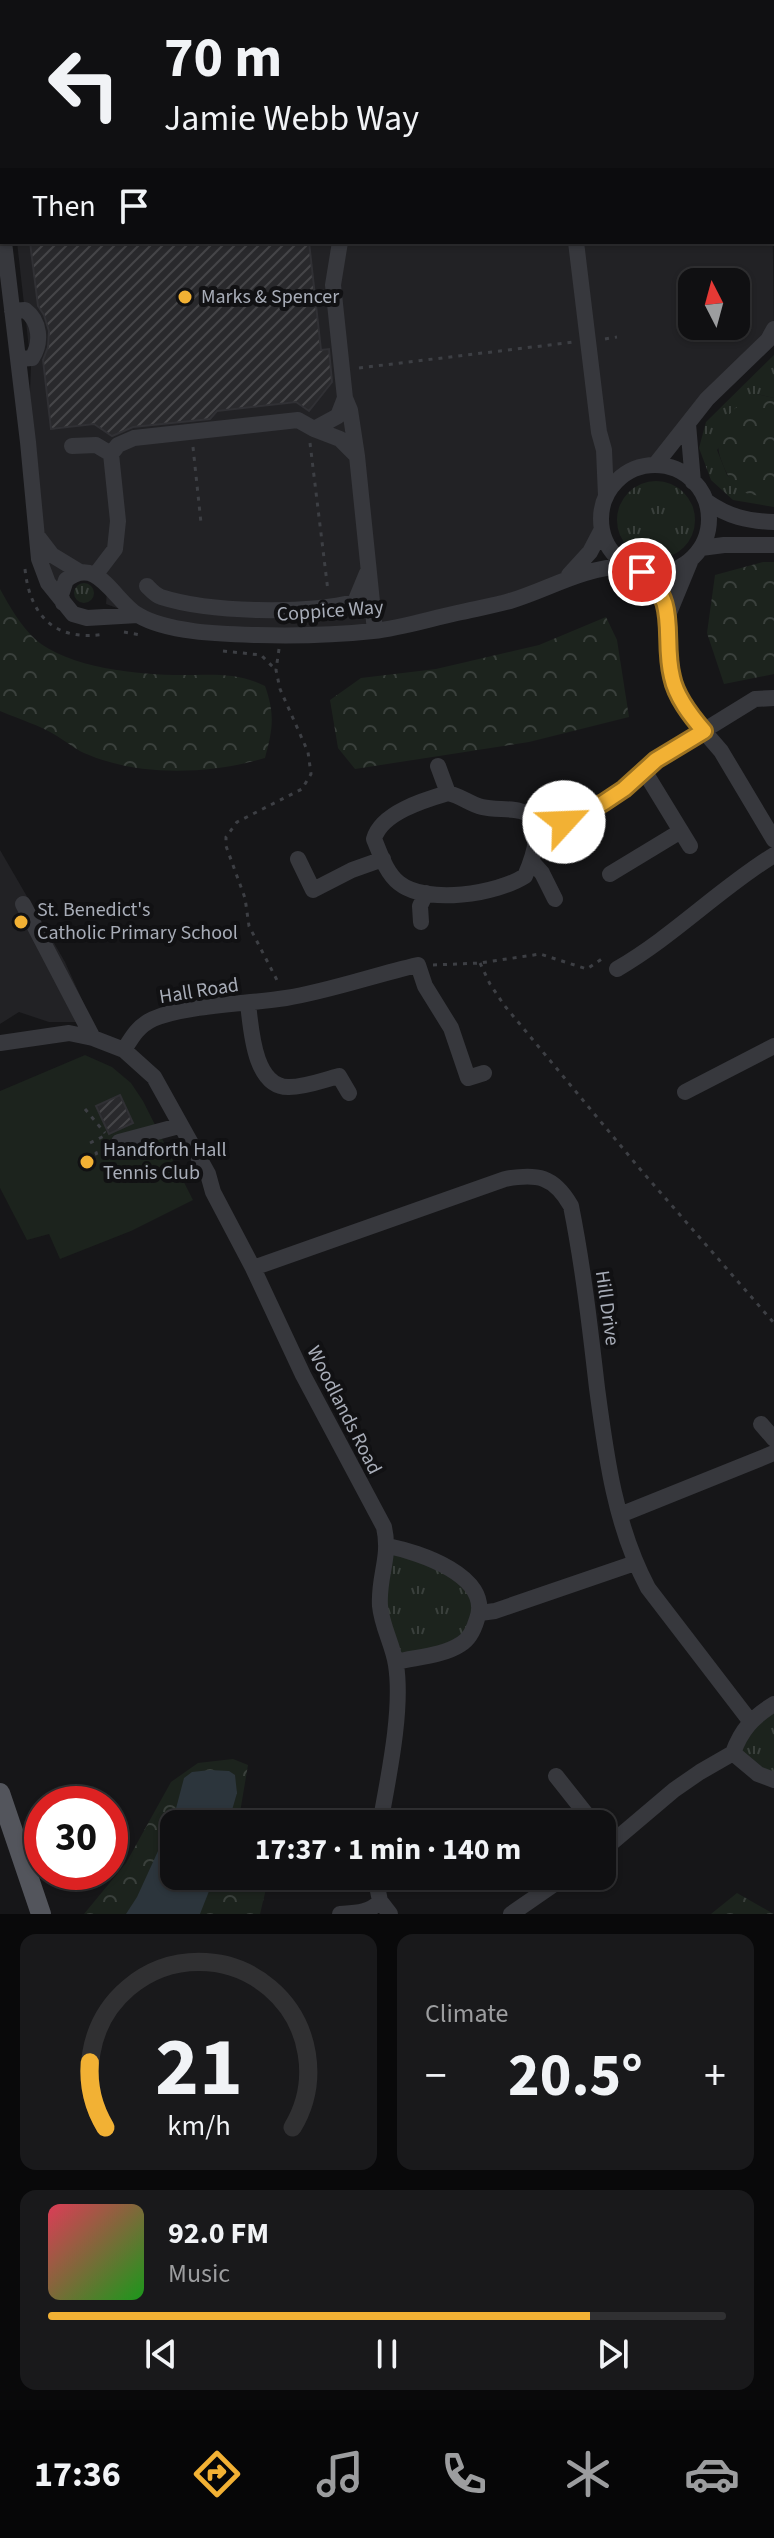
<!DOCTYPE html>
<html lang="en">
<head>
<meta charset="utf-8">
<style>
  body { margin:0; font-family:"Source Sans 3",sans-serif; background:#19191b; color:#f1f3f6; height:100vh; display:flex; flex-direction:column; font-size:30px; white-space:nowrap }
  * { box-sizing:border-box; margin:0 }
  p { font-size:26px; color:#9c9d9f }
  .icon { flex:none; width:44px; height:44px; fill:none; stroke:currentColor; stroke-width:2; stroke-linecap:round; stroke-linejoin:round }
  .map { position:relative; height:1914px; overflow:hidden }
  .details { display:flex; flex-direction:column; gap:20px; padding:20px; background:#09090a; flex:1 }
  .details>* { flex:none }
  .hud { position:absolute; left:0px; top:0px; width:774px; height:244px; box-shadow:0 2px 6px #0004,0 0 0 2px #303032; background:#101012; color:#f1f3f6; overflow:hidden }
  .needle { width:52px; rotate:354deg }
  .tools { position:absolute; left:678px; top:268px; display:grid; gap:16px }
  .tools a { display:grid; place-items:center; width:72px; height:72px; border-radius:16px; background:#101012; box-shadow:0 2px 6px #0004,0 0 0 2px #303032; font-size:40px }
  .speed { position:absolute; left:24px; top:1786px; display:flex; gap:16px; font-size:40px; font-weight:700; text-align:center }
  .speed>* { display:grid; place-content:center; width:104px; height:104px; border-radius:50%; background:#101012; box-shadow:0 2px 6px #0004,0 0 0 2px #303032; line-height:1 }
  .speed .limit { border:12px solid #d22; background:#fff; color:#111 }
  .pin { position:absolute; display:grid; place-items:center; width:68px; height:68px; color:#fff; margin:-34px; border:4px solid #fff; border-radius:50%; box-shadow:0 2px 8px #0007 }
  .me { position:absolute; width:88px; margin:-44px; rotate:65deg; stroke-linejoin:round; filter:drop-shadow(0 0 6px #0008) }
  .turn { display:flex; align-items:center; gap:28px; height:168px; padding:0 32px; font-size:36px }
  .turn .icon { width:104px; height:104px; stroke-width:2.5 }
  .turn b { display:block; font-size:56px; line-height:68px }
  .then { display:flex; align-items:center; height:76px; padding:0 32px; background:#0003; gap:16px; font-size:30px }
  .big { font-size:60px; font-weight:700; line-height:1.1 }
  .details .widget { flex:1; display:flex; flex-direction:column; justify-content:center; gap:12px; min-width:0; padding:0 28px; border-radius:16px; background:#19191b }
  .details .dial { align-items:center; gap:0 }
  .dial svg { height:208px; overflow:visible; fill:none; stroke:#303032; stroke-width:7; stroke-linecap:round; text-anchor:middle }
  .dial text { fill:#f1f3f6; stroke:none }
  .song { display:flex; align-items:center; gap:24px }
  .cover { width:96px; height:96px; border-radius:12px; background:linear-gradient(135deg,hsl(350 70% 55%),hsl(120 70% 35%)) }
  .played { height:8px; border-radius:4px; background:linear-gradient(90deg,#f2b134 80%,#303032 80%) }
  .keys { display:flex; justify-content:space-around; direction:ltr }
  .heat { display:flex; justify-content:space-between; align-items:center; font-size:44px; direction:ltr }
  .details .tiles { flex:1; display:grid; gap:20px; grid-template-columns:1fr 1fr }
  .widget:last-child { grid-column:span 2 }
  .trip { position:absolute; left:160px; top:1810px; width:456px; height:80px; border-radius:16px; background:#101012; box-shadow:0 2px 6px #0004,0 0 0 2px #303032; font-weight:700; line-height:80px; text-align:center }
  .tab-bar { display:flex; height:128px; justify-content:space-around; align-items:center; background:#060607; color:#9c9d9f }
  .tab-bar .icon { width:56px; height:56px }
  .tab-bar .selected { color:#f2b134 }
  .tab-bar b { font-size:36px; color:#f1f3f6 }
  .map>svg:first-child { display:block }
  .built { fill:#222225; fill-rule:evenodd }
  .grass { fill:url(#grass-tufts) }
  .forest { fill:url(#forest-crowns) }
  .pitch { fill:#1c231d }
  .water { fill:#2c353c }
  .building { fill:url(#building-hatch); stroke:#303034; stroke-width:2 }
  .lines { fill:none; stroke-linecap:round; stroke-linejoin:round }
  .path { stroke:#3d3f44; stroke-width:3; stroke-dasharray:4 6; stroke-linecap:butt }
  .minor { stroke:#37383d; stroke-width:16 }
  .major { stroke:#53555c; stroke-width:20 }
  .route-casing { stroke:#9d7322; stroke-width:20 }
  .route { stroke:#f2b134; stroke-width:14 }
  .poi-dot { fill:#f2b134; stroke:#111113; stroke-width:3 }
  .labels { text-anchor:middle; dominant-baseline:central; stroke-width:8; stroke-linejoin:round; paint-order:stroke }
  .poi-label { font-size:20px; fill:#a8adb8; stroke:#111113; text-anchor:start }
  .street-label { font-size:20px; fill:#a8adb8; stroke:#111113 }
</style>
</head>
<body>
<div class="map">
<svg width="774" height="1914" viewBox="0 0 774 1914">
  <defs>
    <pattern id="grass-tufts" width="24" height="20" patternUnits="userSpaceOnUse" patternTransform="scale(2)"><rect width="24" height="20" fill="#1c231d"/><path d="M3 7l-1-3M5 7V3M7 7l1-3M15 17l-1-3M17 17v-4M19 17l1-3" fill="none" stroke="#3a403c"/></pattern>
    <pattern id="forest-crowns" width="20" height="18" patternUnits="userSpaceOnUse" patternTransform="scale(2)"><rect width="20" height="18" fill="#1c231d"/><path d="M2 6a3 3 0 1 1 6 0M12 15a3 3 0 1 1 6 0" fill="none" stroke="#3a403c"/></pattern>
    <pattern id="building-hatch" width="6" height="6" patternUnits="userSpaceOnUse" patternTransform="scale(2)"><rect width="6" height="6" fill="#29292c"/><path d="M-1 1l2-2M0 6l6-6M5 7l2-2" fill="none" stroke="#454548"/></pattern>
  </defs>
  <rect width="100%" height="100%" fill="#161618"/>
  <!-- built -->
  <path class="built" d="M0,0H745V2H2V112Z
    M772,190L774,329L655,465L629,471L612,486L602,507L601,531L568,577L375,631L280,635L155,622L106,604L107,591L87,570L58,586L48,569L28,442L31,366L17,242H772ZM692,282H736V326H692Z
    M0,850L65,962L92,1022H49L19,1012L0,1024Z"/>
  <!-- grass -->
  <path class="grass" d="M774,355V398L757,394L717,450L727,475L746,493L774,496V507L733,500L711,480L699,448L706,422Z
    M617 520a39 39 0 1 1 78 0a39 39 0 1 1-78 0Z
    M74 593a10 10 0 1 1 20 0a10 10 0 1 1-20 0Z
    M388,1546L442,1564L477,1600L465,1642L396,1662L380,1604Z
    M774,1704V1780L744,1765L739,1737Z"/>
  <!-- forest -->
  <path class="forest" d="M757,394L774,398V496C765,496 751,496 744,492C733,485 726,474 722,462C709,431 730,407 757,394Z
    M763,562H774V674L724,684L707,633L715,575Z
    M0,589C10,607 20,625 35,639C67,668 140,675 182,675C213,675 237,672 265,686C275,714 273,729 265,758C212,774 142,777 89,755C77,751 67,742 57,736C39,725 19,719 0,711Z
    M606,617L617,640L629,717L529,742L355,769L338,748L330,700L361,678L436,669L539,645Z
    M233,1759L248,1765L238,1824H174V1876H269L260,1914H84L126,1863L171,1782L198,1763Z
    M737,1893L772,1913L774,1914H711Z"/>
  <!-- pitch -->
  <path class="pitch" d="M85,1055L112,1067L131,1083L143,1101L193,1200L131,1231L60,1259L49,1234L27,1240L0,1188V1091Z"/>
  <!-- water -->
  <path class="water" d="M210,1770L229,1771L235,1775L237,1793L228,1824H174V1876H215L200,1914H126L137,1897L174,1816L184,1778L192,1772Z"/>
  <!-- building -->
  <path class="building" d="M30,242H309L321,350L329,349L332,382L309,411L296,402L217,411L210,419L133,427L112,436L94,424L51,429L43,360L48,347L49,331L44,315L38,306Z
    M120,1095L133,1123L109,1134L96,1106Z"/>
  <g class="lines">
    <!-- path -->
    <path class="path" d="M605,339L617,337
      M359,368L574,342
      M310,443L328,591
      M193,447L201,523
      M25,569C30,618 57,642 105,634
      M124,632L141,635
      M279,649L276,670L280,689L308,752L311,774L302,789L237,822L226,837V846L245,898L249,926L279,984
      M223,651L261,655L276,670
      M480,963L490,984L504,1005L640,1169L774,1323
      M433,965L480,963L540,954L587,969L606,956
      M85,1109L105,1133
      M90,1143L104,1136
      M97,1155L96,1153L107,1149"/>
    <!-- minor -->
    <path class="minor" d="M25,0V2
      M311,0L312,2
      M548,0V2
      M755,0V2
      M663,2L681,0
      M0,24H2
      M0,80H2
      M772,118L774,131
      M0,175L2,187
      M772,175H774
      M4,242L28,442L39,559L48,583L73,614L87,618L138,615
      M340,242L333,285L345,398L350,410L357,456L375,631
      M576,242L599,432L604,450L606,496
      M12,311L25,310C40,321 42,342 32,358L19,359
      M688,424L693,482
      M314,429L340,439L357,456
      M72,446L96,445L111,454
      M601 519a54 54 0 1 1 108 0a54 54 0 1 1-108 0Z
      M655,465L707,399L768,340L774,329
      M706,501C729,517 747,521 774,522
      M39,538L52,555L80,572
      M701,548L724,545H774
      M690,562L669,613V659L672,680L679,696L695,721L721,751L774,840
      M642,572C657,583 662,596 669,613
      M96,574L115,549L118,521L111,454L118,445L134,438L298,420L314,429L338,416L345,398
      M569,575L590,552L601,531
      M147,586C151,590 155,595 161,597C211,613 305,614 355,602L367,573
      M63,603L61,595L66,580C97,554 114,601 138,615C168,633 223,634 257,635C295,636 336,635 373,631C401,628 429,619 457,613C474,609 493,606 510,601C552,588 581,568 626,566
      M438,766L448,793
      M643,769L690,846
      M448,793C461,796 470,804 482,807C495,810 508,808 520,811C548,817 533,858 525,876C497,894 427,905 399,883C386,873 380,853 374,839C381,813 424,800 448,793Z
      M537,833L603,803L624,789L656,760L755,699L774,698
      M298,859L313,890L352,870L383,859
      M532,862L542,873L555,899
      M610,874L681,831
      M23,904L93,1038
      M421,922L420,906L426,893
      M617,969C674,936 719,889 774,855
      M248,1003C251,1029 254,1088 289,1087C306,1087 323,1080 339,1076L349,1093
      M0,1043L69,1033L93,1038L124,1050L154,1077L208,1174L213,1192L253,1268L303,1375L384,1527C391,1558 378,1576 380,1606C382,1627 393,1645 396,1665C403,1710 388,1779 380,1824
      M124,1050C132,1037 138,1026 153,1019C185,1005 249,1004 286,998C330,991 374,975 418,965L425,986L451,1028L468,1078L484,1073
      M685,1092L774,1046
      M119,1142L179,1126
      M253,1268L505,1179C537,1173 554,1176 571,1206C583,1266 590,1327 597,1388C606,1456 615,1526 648,1588L750,1721
      M761,1424L774,1439
      M620,1515L774,1453
      M388,1546C418,1552 493,1576 477,1619C474,1629 470,1639 461,1644C443,1656 416,1657 396,1662
      M480,1613L495,1611L635,1563
      M733,1753L758,1774L774,1780
      M556,1776L594,1824
      M602,1851L674,1790L700,1772L733,1753C741,1730 753,1717 774,1704
      M375,1876L380,1901L390,1914
      M340,1914C355,1913 370,1913 380,1901
      M511,1914L566,1876"/>
    <!-- major -->
    <path class="major" d="M0,1793L41,1914"/>
  </g>
  <g class="lines">
    <defs>
      <path id="route" d="M564,822L603,803L624,789L656,760L704,731C691,716 676,697 672,677C662,637 680,601 642,572"/>
    </defs>
    <!-- route casing -->
    <use href="#route" class="route-casing"/>
    <!-- route -->
    <use href="#route" class="route"/>
  </g>
  <!-- markers -->
  <g class="poi-dot">
    <circle cx="185" cy="297" r="8"/>
    <circle cx="21" cy="922" r="8"/>
    <circle cx="87" cy="1162" r="8"/>
  </g>
  <g class="labels">
    <!-- poi labels -->
    <g class="poi-label">
      <text x="201" y="297">Marks &amp; Spencer</text>
      <text x="37" y="910">St. Benedict's<tspan x="37" dy="23">Catholic Primary School</tspan></text>
      <text x="103" y="1150">Handforth Hall<tspan x="103" dy="23">Tennis Club</tspan></text>
    </g>
    <!-- street labels -->
    <g class="street-label">
      <text transform="translate(330 611) rotate(-4)">Coppice Way</text>
      <text transform="translate(199 991) rotate(-9)">Hall Road</text>
      <text transform="translate(607 1308) rotate(82)">Hill Drive</text>
      <text transform="translate(344 1410) rotate(63)">Woodlands Road</text>
    </g>
  </g>
</svg>
<div class="tools">
<a><svg class="needle" viewBox="-14 -14 28 28"><path d="M0-13l5 13h-10z" fill="#e53935"/><path d="M0 13l5-13h-10z" fill="#9c9d9f"/></svg></a>
</div>
<div class="speed"><div class="limit">30</div></div>
<div class="pin" style="left:642px;top:572px;background:#d93025"><svg class="icon" aria-label="arrive" viewBox="0 0 24 24"><path d="M6 21V4h12l-3 4 3 4H6"/></svg></div>
<svg class="me" style="left:564px;top:822px" viewBox="-20 -20 40 40"><circle r="19" fill="#fff"/><path d="M0-13L10 11 0 6-10 11z" fill="#f2b134"/></svg>
<div class="trip">17:37 · 1 min · 140 m</div>
<div class="hud">
<div class="turn"><svg class="icon" aria-label="left" viewBox="0 0 24 24"><path d="M17 20v-9H6M10 6l-5 5 5 5"/></svg><div><b>70 m</b>Jamie Webb Way</div></div>
<div class="then">Then<svg class="icon" aria-label="arrive" viewBox="0 0 24 24"><path d="M6 21V4h12l-3 4 3 4H6"/></svg></div>
</div>
</div>
<section class="details">
<div class="tiles">
<div class="widget dial"><svg viewBox="0 0 100 80">
<path d="M14 69A42 42 0 1 1 86 69"/>
<path d="M14 69A42 42 0 0 1 8 44" stroke="#f2b134"/>
<text x="50" y="56" font-size="32" font-weight="700">21</text>
<text x="50" y="72" font-size="11">km/h</text>
</svg></div>
<div class="widget"><p>Climate</p>
<div class="heat"><a>−</a><b class="big">20.5°</b><a>+</a></div>
</div>
<div class="widget">
<div class="song"><i class="cover"></i><div><b>92.0 FM</b><p>Music</p></div></div>
<div class="played"></div>
<div class="keys"><svg class="icon" aria-label="previous" viewBox="0 0 24 24"><path d="M18 5L8 12l10 7zM5 5v14"/></svg><svg class="icon" aria-label="pause" viewBox="0 0 24 24"><path d="M8 5v14M16 5v14"/></svg><svg class="icon" aria-label="next" viewBox="0 0 24 24"><path d="M6 5l10 7-10 7zM19 5v14"/></svg></div>
</div>
</div>
</section>
<nav class="tab-bar">
<b>17:36</b>
<svg class="icon selected" aria-label="directions" viewBox="0 0 24 24"><path d="M12 3l9 9-9 9-9-9zM9 14v-3h6M13 9l2 2-2 2"/></svg>
<svg class="icon" aria-label="music" viewBox="0 0 24 24"><path d="M9 18V5l10-2v13"/><circle cx="6" cy="18" r="3"/><circle cx="16" cy="16" r="3"/></svg>
<svg class="icon" aria-label="phone" viewBox="0 0 24 24"><path d="M5 4h4l2 5-3 2q2 4 5 5l2-3 5 2v4C11 20 4 13 5 4z"/></svg>
<svg class="icon" aria-label="climate" viewBox="0 0 24 24"><path d="M12 3v18M4 7l16 10M4 17L20 7"/></svg>
<svg class="icon" aria-label="car" viewBox="0 0 24 24"><path d="M5 17H2v-5l4-1 3-4h7l3 4 3 1v5h-3M9 17h6M6 11h13"/><circle cx="7" cy="17" r="2"/><circle cx="17" cy="17" r="2"/></svg>
</nav>
</body>
</html>
